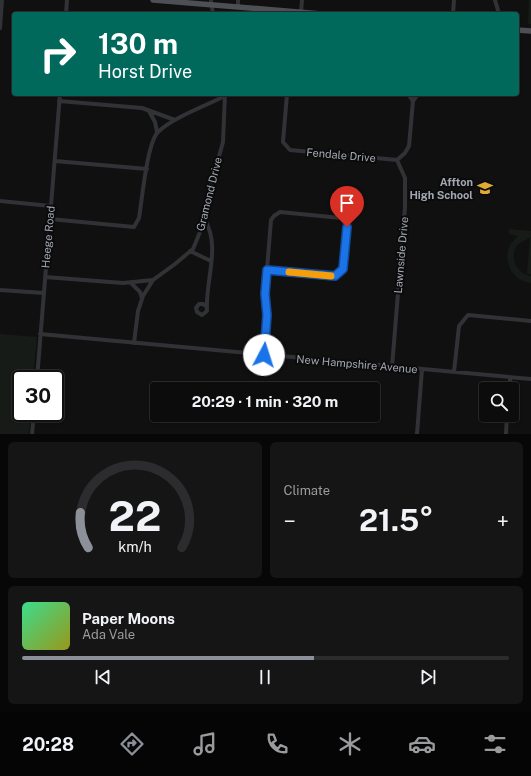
<!DOCTYPE html>
<html lang="en">
<head>
<meta charset="utf-8">
<style>
  body { margin:0; font-family:"Public Sans",sans-serif; background:#151516; color:#f1f3f6; height:100vh; display:flex; flex-direction:column; font-size:15px; white-space:nowrap }
  * { box-sizing:border-box; margin:0 }
  p { font-size:13px; color:#9a9b9d }
  .icon { flex:none; width:22px; height:22px; fill:none; stroke:currentColor; stroke-width:2; stroke-linecap:round; stroke-linejoin:round }
  .map { position:relative; height:434px; overflow:hidden }
  .drawer { display:flex; flex-direction:column; gap:8px; padding:8px; background:#070707; flex:1 }
  .drawer>* { flex:none }
  .guide { position:absolute; left:12px; top:12px; width:507px; height:84px; border-radius:4px; box-shadow:0 1px 3px #0004,0 0 0 1px #2c2c2e; background:#00695c; color:#fff; overflow:hidden }
  .tools { position:absolute; left:479px; top:382px; display:grid; gap:8px }
  .tools a { display:grid; place-items:center; width:40px; height:40px; border-radius:4px; background:#0c0c0d; box-shadow:0 1px 3px #0004,0 0 0 1px #2c2c2e; font-size:20px }
  .speed { position:absolute; left:12px; top:370px; display:flex; gap:8px; font-size:20px; font-weight:700; text-align:center }
  .speed>* { display:grid; place-content:center; width:52px; height:52px; border-radius:50%; background:#0c0c0d; box-shadow:0 1px 3px #0004,0 0 0 1px #2c2c2e; line-height:1 }
  .speed .limit { border:2px solid #111; border-radius:6px; background:#fff; color:#111 }
  .pin { position:absolute; display:grid; place-items:center; width:34px; height:34px; color:#fff; margin:-41px -17px; border-radius:50% 50% 50% 0; rotate:-45deg; box-shadow:0 0 4px #0007 }
  .pin .icon { rotate:45deg }
  .me { position:absolute; width:44px; margin:-22px; rotate:5deg; stroke-linejoin:round; filter:drop-shadow(0 0 3px #0008) }
  .turn { display:flex; align-items:center; gap:14px; height:84px; padding:0 20px; font-size:18px }
  .turn .icon { width:52px; height:52px; stroke-width:2.5 }
  .turn b { display:block; font-size:28px; line-height:34px }
  .big { font-size:30px; font-weight:700; line-height:1.1 }
  .drawer .card { flex:1; display:flex; flex-direction:column; justify-content:center; gap:6px; min-width:0; padding:0 14px; border-radius:6px; background:#151516 }
  .drawer .dial { align-items:center; gap:0 }
  .dial svg { height:104px; overflow:visible; fill:none; stroke:#2c2c2e; stroke-width:7; stroke-linecap:round; text-anchor:middle }
  .dial text { fill:#f1f3f6; stroke:none }
  .song { display:flex; align-items:center; gap:12px }
  .cover { width:48px; height:48px; border-radius:6px; background:linear-gradient(135deg,hsl(150 70% 55%),hsl(60 70% 35%)) }
  .played { height:4px; border-radius:2px; background:linear-gradient(90deg,#8c9099 60%,#2c2c2e 60%) }
  .keys { display:flex; justify-content:space-around; direction:ltr }
  .heat { display:flex; justify-content:space-between; align-items:center; font-size:22px; direction:ltr }
  .drawer .tiles { flex:1; display:grid; gap:8px; grid-template-columns:1fr 1fr }
  .card:last-child { grid-column:span 2 }
  .trip { position:absolute; left:150px; top:382px; width:230px; height:40px; border-radius:4px; background:#0c0c0d; box-shadow:0 1px 3px #0004,0 0 0 1px #2c2c2e; font-weight:700; line-height:40px; text-align:center }
  .tab-bar { display:flex; height:64px; justify-content:space-around; align-items:center; background:#050505; color:#9a9b9d }
  .tab-bar .icon { width:28px; height:28px }
  .tab-bar .active { color:#8c9099 }
  .tab-bar b { font-size:18px; color:#f1f3f6 }
  .map>svg:first-child { display:block }
  .green { fill:#171b17 }
  .lines { fill:none; stroke-linecap:round; stroke-linejoin:round }
  .minor { stroke:#313236; stroke-width:4 }
  .major { stroke:#4d4f54; stroke-width:5.5 }
  .route-casing { stroke:#114b97; stroke-width:10 }
  .route { stroke:#1a73e8; stroke-width:7 }
  .slow { stroke:#f59e0b; stroke-width:7 }
  .labels { text-anchor:middle; dominant-baseline:central; stroke-width:4; stroke-linejoin:round; paint-order:stroke }
  .street-label { font-size:11px; fill:#a2a7b1; stroke:#0b0b0c }
  .poi-label { font-size:11px; font-weight:bold; fill:#a2a7b1; stroke:#0b0b0c; text-anchor:end }
</style>
</head>
<body>
<div class="map">
<svg width="531" height="434" viewBox="0 0 531 434">
  <rect width="100%" height="100%" fill="#101011"/>
  <!-- green -->
  <path class="green" d="M529,0H531V24H528Z
    M509,229L531,231V237L518,244C509,257 515,273 531,276V283C507,280 499,251 518,236L509,234Z
    M530,238H531V274H527Z
    M0,334L37,337L33,379H21V413H31L29,434H0Z"/>
  <g class="lines">
    <!-- minor -->
    <path class="minor" d="M211,0L213,14
      M495,0L499,14
      M238,7V0
      M301,12L302,0
      M66,14L67,0
      M453,14L454,0
      M0,28L2,0
      M287,94L283,142L290,150L397,160
      M59,101L142,108L175,120
      M413,101L418,94
      M149,111L155,122L157,132
      M397,160L405,153L409,146L413,101L408,94
      M55,161L147,169
      M0,201L51,206
      M50,219L134,227L139,218C142,200 147,143 158,132C172,118 207,105 225,96
      M205,220C221,247 205,281 207,311L202,315L197,312L196,308L199,304H203L206,306
      M190,251L211,261
      M45,277L123,283L153,280
      M131,283L140,292L142,298
      M0,290L44,293
      M40,334L531,379
      M134,343L138,311L143,296L153,280L175,264L193,249L205,220L210,189L223,142L225,94
      M264,355L267,306L265,294L271,220L274,216L280,212L341,218L347,227L343,269L335,276L267,270
      M392,367L405,207V178L397,160
      M454,372L459,326L468,315L531,321
      M37,379L60,94
      M510,389V377
      M32,434L34,413
      M417,434L422,369
      M506,434L507,415"/>
    <!-- major -->
    <path class="major" d="M153,0L322,14
      M517,30L531,31"/>
  </g>
  <g class="lines">
    <defs>
      <path id="route" d="M264,355L267,315L265,294L267,270L335,276L343,269L347,227"/>
    </defs>
    <!-- route casing -->
    <use href="#route" class="route-casing"/>
    <!-- route -->
    <use href="#route" class="route"/>
    <!-- slow -->
    <path class="slow" d="M289,272L331,276"/>
  </g>
  <!-- icons -->
  <defs>
    <symbol id="school-bare" viewBox="-9 -9 18 18"><path d="M0-5L7-2L0 1L-7-2ZM-4 1L0 2.5L4 1V4Q0 6-4 4Z" fill="#e1aa37" stroke="#0b0b0c" stroke-width="2.5" paint-order="stroke"/></symbol>
  </defs>
  <g fill-rule="evenodd">
    <use href="#school-bare" x="474" y="177" width="22" height="22"/>
  </g>
  <g class="labels">
    <!-- street labels -->
    <g class="street-label">
      <text transform="translate(341 155) rotate(5)">Fendale Drive</text>
      <text transform="translate(209 194) rotate(-76)">Gramond Drive</text>
      <text transform="translate(48 237) rotate(-85)">Heege Road</text>
      <text transform="translate(401 255) rotate(-85)">Lawnside Drive</text>
      <text transform="translate(357 364) rotate(5)">New Hampshire Avenue</text>
    </g>
    <!-- poi labels -->
    <g class="poi-label">
      <text x="473" y="182">Affton<tspan x="473" dy="13">High School</tspan></text>
    </g>
  </g>
</svg>
<div class="tools">
<a><svg class="icon" aria-label="search" viewBox="0 0 24 24"><circle cx="10" cy="10" r="6"/><path d="M15 15l6 6"/></svg></a>
</div>
<div class="speed"><div class="limit">30</div></div>
<div class="pin" style="left:347px;top:227px;background:#d93025"><svg class="icon" aria-label="arrive" viewBox="0 0 24 24"><path d="M6 21V4h12l-3 4 3 4H6"/></svg></div>
<svg class="me" style="left:264px;top:355px" viewBox="-20 -20 40 40"><circle r="19" fill="#fff"/><path d="M0-13L10 11 0 6-10 11z" fill="#1a73e8"/></svg>
<div class="trip">20:29 · 1 min · 320 m</div>
<div class="guide">
<div class="turn"><svg class="icon" aria-label="right" viewBox="0 0 24 24"><path d="M7 20v-9h11M14 6l5 5-5 5"/></svg><div><b>130 m</b>Horst Drive</div></div>
</div>
</div>
<section class="drawer">
<div class="tiles">
<div class="card dial"><svg viewBox="0 0 100 80">
<path d="M14 69A42 42 0 1 1 86 69"/>
<path d="M14 69A42 42 0 0 1 8 42" stroke="#8c9099"/>
<text x="50" y="56" font-size="32" font-weight="700">22</text>
<text x="50" y="72" font-size="11">km/h</text>
</svg></div>
<div class="card"><p>Climate</p>
<div class="heat"><a>−</a><b class="big">21.5°</b><a>+</a></div>
</div>
<div class="card">
<div class="song"><i class="cover"></i><div><b>Paper Moons</b><p>Ada Vale</p></div></div>
<div class="played"></div>
<div class="keys"><svg class="icon" aria-label="previous" viewBox="0 0 24 24"><path d="M18 5L8 12l10 7zM5 5v14"/></svg><svg class="icon" aria-label="pause" viewBox="0 0 24 24"><path d="M8 5v14M16 5v14"/></svg><svg class="icon" aria-label="next" viewBox="0 0 24 24"><path d="M6 5l10 7-10 7zM19 5v14"/></svg></div>
</div>
</div>
</section>
<nav class="tab-bar">
<b>20:28</b>
<svg class="icon active" aria-label="directions" viewBox="0 0 24 24"><path d="M12 3l9 9-9 9-9-9zM9 14v-3h6M13 9l2 2-2 2"/></svg>
<svg class="icon" aria-label="music" viewBox="0 0 24 24"><path d="M9 18V5l10-2v13"/><circle cx="6" cy="18" r="3"/><circle cx="16" cy="16" r="3"/></svg>
<svg class="icon" aria-label="phone" viewBox="0 0 24 24"><path d="M5 4h4l2 5-3 2q2 4 5 5l2-3 5 2v4C11 20 4 13 5 4z"/></svg>
<svg class="icon" aria-label="climate" viewBox="0 0 24 24"><path d="M12 3v18M4 7l16 10M4 17L20 7"/></svg>
<svg class="icon" aria-label="car" viewBox="0 0 24 24"><path d="M5 17H2v-5l4-1 3-4h7l3 4 3 1v5h-3M9 17h6M6 11h13"/><circle cx="7" cy="17" r="2"/><circle cx="17" cy="17" r="2"/></svg>
<svg class="icon" aria-label="filters" viewBox="0 0 24 24"><path d="M4 7h16M4 17h16"/><circle cx="9" cy="7" r="2"/><circle cx="15" cy="17" r="2"/></svg>
</nav>
</body>
</html>
